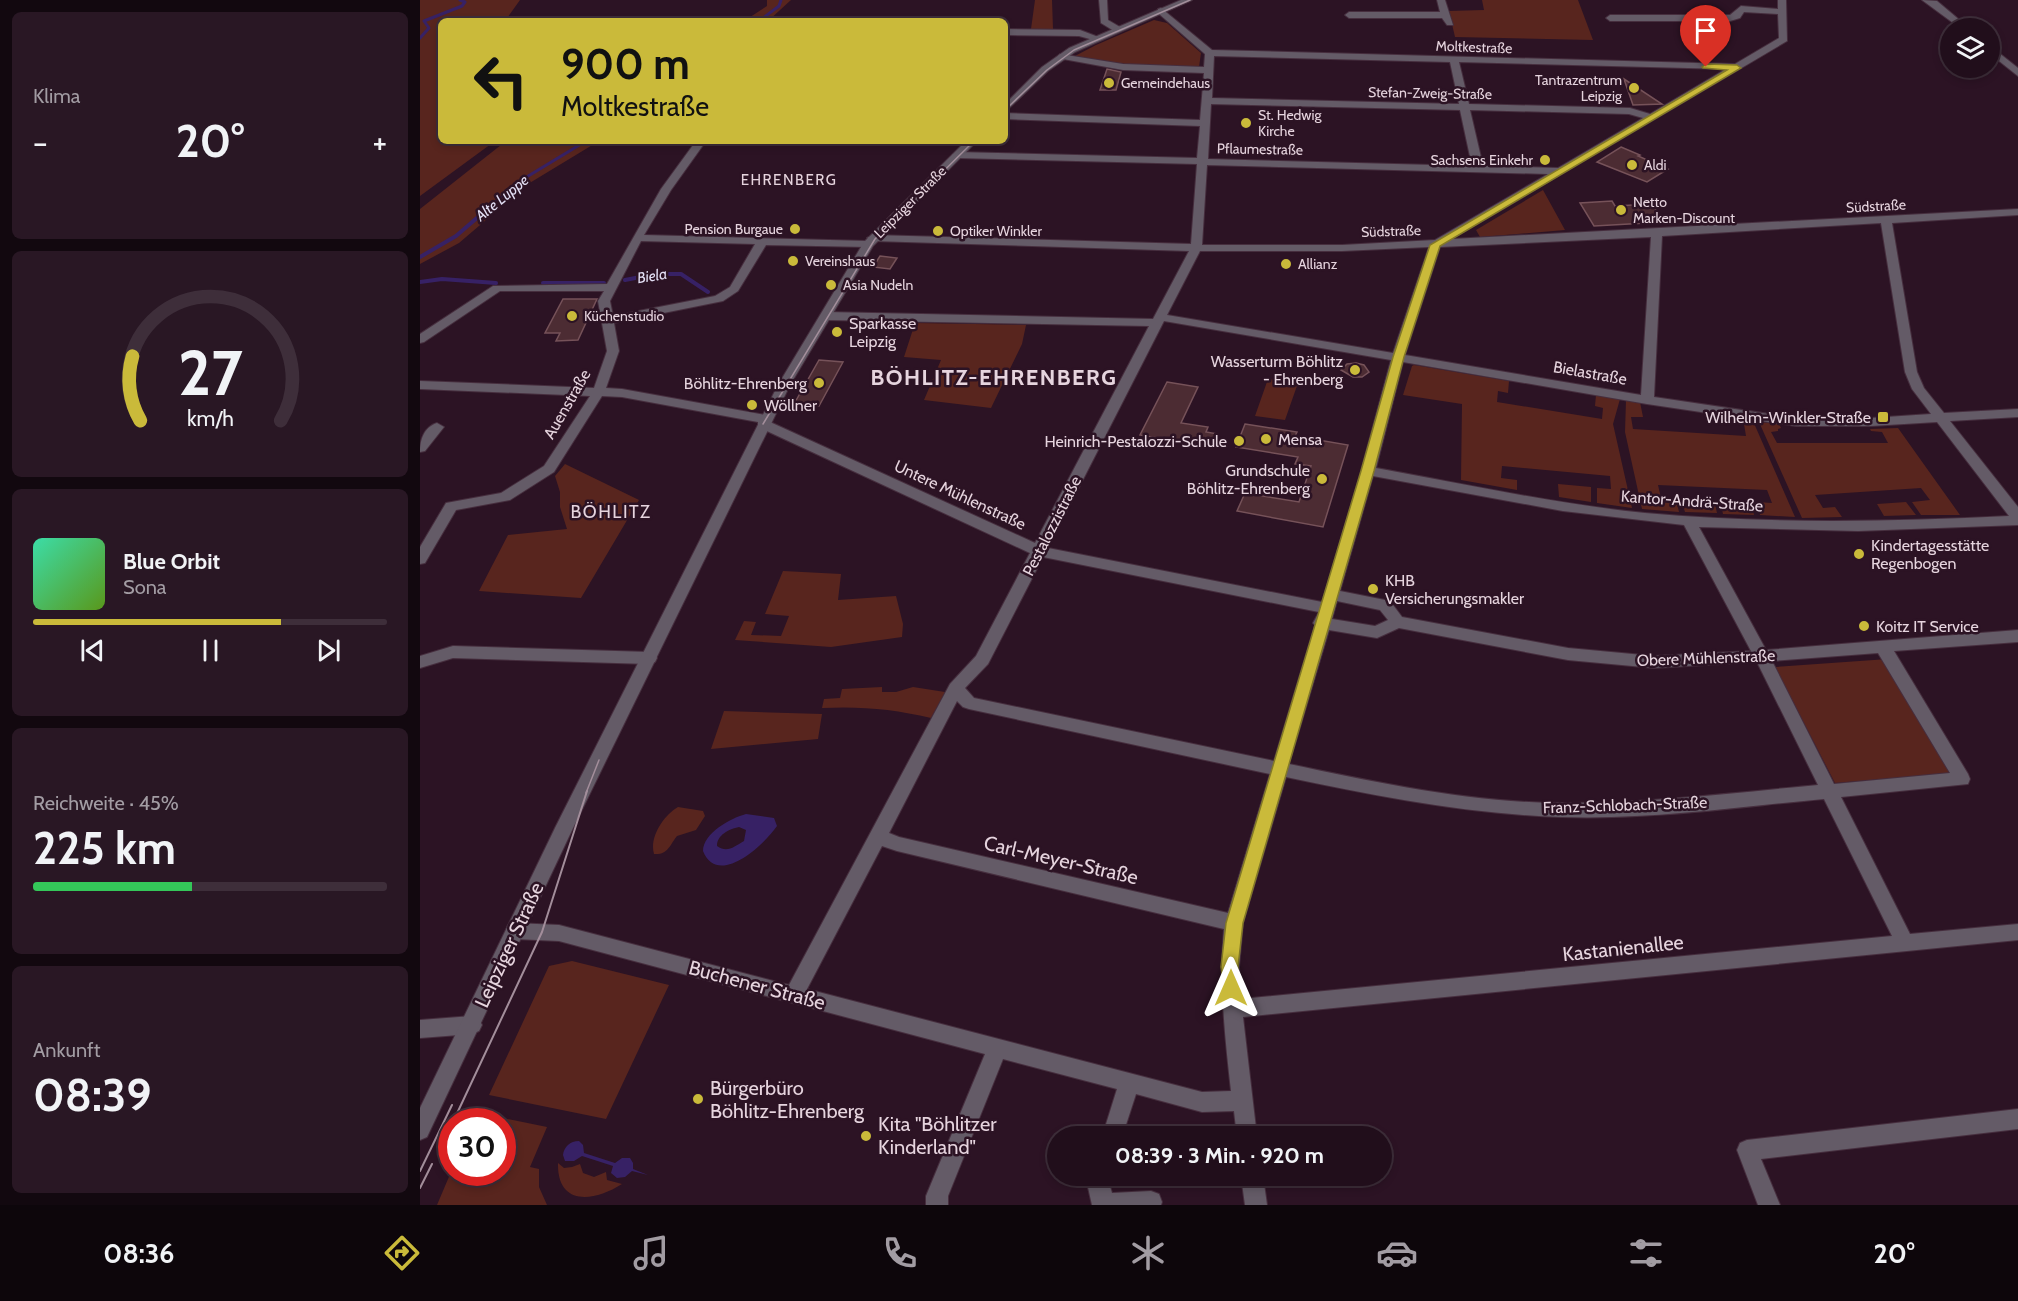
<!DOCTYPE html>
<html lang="de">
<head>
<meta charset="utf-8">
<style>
  body { margin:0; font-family:Cabin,sans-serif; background:#291724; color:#f1f3f6; height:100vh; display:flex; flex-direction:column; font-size:22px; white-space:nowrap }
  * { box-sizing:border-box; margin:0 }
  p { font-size:20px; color:#a29ca3 }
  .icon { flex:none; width:33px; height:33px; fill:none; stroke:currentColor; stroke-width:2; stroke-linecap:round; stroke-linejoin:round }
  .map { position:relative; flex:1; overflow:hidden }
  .drawer { display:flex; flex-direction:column; gap:12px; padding:12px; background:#12080f; width:420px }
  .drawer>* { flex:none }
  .banner { position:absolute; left:18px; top:18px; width:570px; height:126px; border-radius:9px; box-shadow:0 3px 9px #0003,0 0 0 2px #3e2e3a; background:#caba3a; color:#111; overflow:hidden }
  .fabs { position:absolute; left:1520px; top:18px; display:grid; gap:12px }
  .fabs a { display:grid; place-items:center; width:60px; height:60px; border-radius:50%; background:#210e1b; box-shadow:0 3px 9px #0003,0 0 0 2px #3e2e3a; font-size:30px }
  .speed { position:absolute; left:18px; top:1108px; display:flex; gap:12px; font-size:30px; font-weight:700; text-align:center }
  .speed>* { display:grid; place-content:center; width:78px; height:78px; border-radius:50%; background:#210e1b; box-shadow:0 3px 9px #0003,0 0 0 2px #3e2e3a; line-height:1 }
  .speed .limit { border:9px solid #d22; background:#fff; color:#111 }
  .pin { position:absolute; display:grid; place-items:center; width:51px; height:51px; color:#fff; margin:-62px -26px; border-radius:50% 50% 50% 0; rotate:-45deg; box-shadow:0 0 6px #0007 }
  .pin .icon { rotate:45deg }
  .me { position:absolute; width:66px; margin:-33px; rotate:0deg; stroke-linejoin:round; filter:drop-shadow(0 0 4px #0008) }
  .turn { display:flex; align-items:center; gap:21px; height:126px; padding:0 24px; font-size:27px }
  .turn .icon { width:78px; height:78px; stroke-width:2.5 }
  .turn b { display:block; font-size:42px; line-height:51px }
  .big { font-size:45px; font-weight:800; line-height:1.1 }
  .drawer .tile { flex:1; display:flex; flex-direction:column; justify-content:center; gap:9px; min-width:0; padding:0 21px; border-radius:9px; background:#291724 }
  .drawer .dial { align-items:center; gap:0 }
  .dial svg { height:156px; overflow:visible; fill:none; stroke:#3e2e3a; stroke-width:7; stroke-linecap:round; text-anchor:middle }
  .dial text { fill:#f1f3f6; stroke:none }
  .song { display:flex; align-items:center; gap:18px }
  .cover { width:72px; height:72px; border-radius:9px; background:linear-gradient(135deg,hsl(160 70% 55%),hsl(90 70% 35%)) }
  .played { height:6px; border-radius:3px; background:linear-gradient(90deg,#caba3a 70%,#3e2e3a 70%) }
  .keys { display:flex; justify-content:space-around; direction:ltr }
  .heat { display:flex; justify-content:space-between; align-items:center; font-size:33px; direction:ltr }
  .charge { height:9px; border-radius:4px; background:linear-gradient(90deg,#34c759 45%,#3e2e3a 0) }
  .trip { position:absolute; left:627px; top:1126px; width:345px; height:60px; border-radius:30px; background:#210e1b; box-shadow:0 3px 9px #0003,0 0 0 2px #3e2e3a; font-weight:800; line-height:60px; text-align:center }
  .tab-bar { display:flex; height:96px; justify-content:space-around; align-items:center; background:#0d060b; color:#a29ca3 }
  .tab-bar .icon { width:42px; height:42px }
  .tab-bar .on { color:#caba3a }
  .tab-bar b { font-size:27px; color:#f1f3f6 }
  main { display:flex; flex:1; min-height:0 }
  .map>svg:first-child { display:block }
  .green { fill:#58251e }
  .water { fill:#372165; fill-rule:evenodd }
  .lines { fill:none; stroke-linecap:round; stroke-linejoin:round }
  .stream-far1 { stroke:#372165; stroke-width:3 }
  .stream { stroke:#372165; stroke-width:4 }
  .building { fill:#4c2c33; stroke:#765259; stroke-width:1.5 }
  .minor-casing { stroke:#462e3e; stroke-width:2 }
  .tertiary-casing { stroke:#462e3e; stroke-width:2 }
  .minor { fill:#645b67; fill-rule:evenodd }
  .tertiary { fill:#645b67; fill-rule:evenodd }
  .tram-far1 { stroke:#a38e9b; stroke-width:1.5 }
  .tram { stroke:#a38e9b; stroke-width:2 }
  .route { fill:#caba3a; stroke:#837926; stroke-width:1.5 }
  .poi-dot { fill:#caba3a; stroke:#2c1324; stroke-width:2 }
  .labels { text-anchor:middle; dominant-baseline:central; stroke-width:5; stroke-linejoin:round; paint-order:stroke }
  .far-street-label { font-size:14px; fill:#e6d4de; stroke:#2c1324 }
  .far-poi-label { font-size:14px; fill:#e6d4de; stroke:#2c1324; text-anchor:start }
  .far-neighbourhood-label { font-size:15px; letter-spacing:1.5px; fill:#e6d4de; stroke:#2c1324 }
  .far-water-label { font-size:15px; font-style:italic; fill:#e3dff4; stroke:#2c1324 }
  .poi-label { font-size:16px; fill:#e6d4de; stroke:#2c1324; text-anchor:start }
  .street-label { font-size:16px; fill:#e6d4de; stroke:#2c1324 }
  .neighbourhood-label { font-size:18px; letter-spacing:1.5px; fill:#e6d4de; stroke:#2c1324 }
  .near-street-label { font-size:20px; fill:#e6d4de; stroke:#2c1324 }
  .near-poi-label { font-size:20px; fill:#e6d4de; stroke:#2c1324; text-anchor:start }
  .district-label { font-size:22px; font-weight:bold; letter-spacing:1.5px; fill:#e6d4de; stroke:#2c1324 }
</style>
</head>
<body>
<main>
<section class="drawer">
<div class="tile"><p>Klima</p>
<div class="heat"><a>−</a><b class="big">20°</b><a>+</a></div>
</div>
<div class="tile dial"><svg viewBox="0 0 100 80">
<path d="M14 69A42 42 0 1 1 86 69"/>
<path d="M14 69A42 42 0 0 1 10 36" stroke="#caba3a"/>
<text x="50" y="56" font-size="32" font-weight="700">27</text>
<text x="50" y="72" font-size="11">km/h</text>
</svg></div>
<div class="tile">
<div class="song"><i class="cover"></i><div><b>Blue Orbit</b><p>Sona</p></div></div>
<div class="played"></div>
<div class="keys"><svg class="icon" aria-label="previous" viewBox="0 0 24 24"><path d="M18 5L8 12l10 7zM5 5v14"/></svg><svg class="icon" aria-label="pause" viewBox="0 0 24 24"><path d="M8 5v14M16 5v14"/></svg><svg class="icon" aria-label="next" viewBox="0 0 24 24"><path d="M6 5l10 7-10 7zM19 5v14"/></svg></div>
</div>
<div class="tile"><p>Reichweite · 45%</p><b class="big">225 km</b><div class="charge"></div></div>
<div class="tile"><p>Ankunft</p><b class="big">08:39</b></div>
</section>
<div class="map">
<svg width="1598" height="1205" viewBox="0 0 1598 1205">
  <rect width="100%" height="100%" fill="#2c1324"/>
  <!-- green -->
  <path class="green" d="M0,0H100L85,21H21V141H75L0,196Z
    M347,0H371L348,21H324L347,6Z
    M615,0H632L633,29H611Z
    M1062,0H1158L1173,40L1035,37L1029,11L1064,10Z
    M734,20L747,23L781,53L779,67L705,64L655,56L676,45Z
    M86,141H179L108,184L39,243L0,264V209Z
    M1123,190L1145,230L1060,237L1056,230Z
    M495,323L606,325L602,344L571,408L504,400L521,360L484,357Z
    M994,365L1089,381L1088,393L1078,391L1077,402L1182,419L1183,408L1175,406L1176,395L1200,399L1193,424L1212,508L1177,503V488L1191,489L1190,476L1082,466L1081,478L1097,480V490L1041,480L1042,404L983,395L992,366Z
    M848,379L878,383L865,420L835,416Z
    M1206,400L1220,402L1223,417H1211L1213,429L1326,436L1324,424L1313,423L1311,417L1333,421L1375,517L1340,515L1337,502L1352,503L1347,490L1238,485L1241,498L1256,499L1259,512L1222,509L1205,432Z
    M1339,422L1359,424L1361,428L1358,429V431L1351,432L1357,443H1468L1462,432L1451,431L1450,429L1478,428L1540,515H1501L1492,502L1510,500L1501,488L1395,495L1403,508L1415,507L1422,517L1382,518Z
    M145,464L219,500L161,598L59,591L88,535L147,529L140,507V492L135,476Z
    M1138,484L1171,487V502L1139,497Z
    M1261,499L1294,500L1297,513L1265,512Z
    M1300,501L1331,502L1334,515L1303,514Z
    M1486,502L1496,515L1464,516L1457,504Z
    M363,571L421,574L418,600L476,596L483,624L482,637L411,647L315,640L324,621L336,622L331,635L361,636L369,616L345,614Z
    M1468,659L1534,773L1415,783L1355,667Z
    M462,687V692H476L493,687L525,692L511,718C474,709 440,706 402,708L404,699L420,698L422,689Z
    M304,711L402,714L398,739L291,749Z
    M258,807L283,811L285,816L276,830L257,836C249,846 248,855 234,854C229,837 244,815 258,807Z
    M152,961L249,985L186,1119L69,1095L129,966Z
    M58,1113L127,1127L110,1167L119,1169V1187L127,1205H17L31,1172L82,1173V1122H54Z
    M138,1163L144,1168L152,1167L160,1164L163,1173L174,1177L186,1172L187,1180L202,1184C172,1203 137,1205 138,1163Z"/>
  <!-- water -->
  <path class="water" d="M326,814L354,818L357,826C344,845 298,888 283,851C283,833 311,818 326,814ZM319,827L326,830L324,841C314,847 307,853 297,846C297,835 309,829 319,827Z
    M159,1141L163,1145L164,1153L195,1163L202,1158H210L213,1163V1169L228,1175L212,1171L205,1177L197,1178L191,1173L193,1166L162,1156L154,1161H145L143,1155C144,1147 150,1141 159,1141Z"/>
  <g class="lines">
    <!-- stream-far1 -->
    <path class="stream-far1" d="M339,21L359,6L361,0
      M0,38L9,28L4,21L42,6L45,2L40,0
      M71,206L100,181L166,141"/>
    <!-- stream -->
    <path class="stream" d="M0,257L36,236L72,205
      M205,280L236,274H261L288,292
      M0,282L22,279L76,283
      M123,283H184"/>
  </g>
  <!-- building -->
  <path class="building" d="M687,69L701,72L696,90H680Z
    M1204,79L1242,104L1213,105Z
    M1201,147L1220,155L1218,156L1248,169L1227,182L1177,162Z
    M1192,201L1195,206L1232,204L1244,222L1174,226L1160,203Z
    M460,256L477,258L470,269L453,267Z
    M143,299H177L158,340L136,341L140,333H125Z
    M399,360L423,362L399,406L374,404Z
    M936,363L944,365L949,372L942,377H933L921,370L927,364Z
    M747,382L778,387L761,423L788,427L786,432L798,434L792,448L720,435Z
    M825,424L877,432L875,436L928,445L903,527L817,511L825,493L879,502L891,466L875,464L878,457L816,447Z"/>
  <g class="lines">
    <defs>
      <path id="minor" d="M679,0H687L688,20L700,27V31H694L681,23Z
        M1017,0H1025L1033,25H1027L1022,18H929L925,15L929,12H1020Z
        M1358,0H1366L1367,41L1032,239L1598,209V215L1472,223L1497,372L1504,388L1524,413L1598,409V417L1530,421L1598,507V525L1438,531L1279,527L1346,650L1598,630V642L1474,651L1548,774L1550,779L1548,784L1421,797L1490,934L1598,924V940L823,1017L837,1137H817L814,1111L782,1112L716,1094L702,1137H682L697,1089L583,1059L528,1196V1205H506V1196L565,1054L139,941L95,939L88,937L86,931L88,925L95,923L139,925L369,985L530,684L556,656L610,553L338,427V422L202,397L182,396L134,472L90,500L36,510L5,563L0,564V547L26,503L81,493L124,466L170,396L0,389V381L174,388L187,351L178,301L184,291H80L4,342L0,343V334L73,286L187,284L241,189L276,141H286L251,190L224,235L448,241L454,244L448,247L346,245L318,291L303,301L194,323L199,351L186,388L202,389L351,416L353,419L350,422L615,543L729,326L406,320L400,316L406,312L733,319L769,251L453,241L447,238L453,235L771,244L777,164L537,158L532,155L537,152L777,158L780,126L585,119V113L780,120L784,73L703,70L643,59L638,56L640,54L703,64L784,67L785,54L738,13V9L741,8L792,50L1315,64L1359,38L1358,14L1324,12L1320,18L1310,21H1190L1186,18L1190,15H1310L1321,6L1358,9ZM794,56L1030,62L1039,104L792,98ZM1039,62L1306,69L1230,114L1210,108L1049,104ZM791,104L1040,110L1052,166L788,159ZM1050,110L1209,114L1223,118L1138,168L1063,166ZM787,165L1128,174L1015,240L922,245H782ZM1461,223L1485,372L1492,389L1511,414L1451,418H1376L1234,397L1242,236ZM1231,237L1221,395L985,355L1020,247ZM221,241L335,244L310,287L295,296L193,316L190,301ZM1009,247L973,353L747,315L780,251H922ZM744,321L971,360L941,471L902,602L628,548ZM983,362L1227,404L1376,426H1451L1517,422L1589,516C1468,522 1346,524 1225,513C1135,504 1045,484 956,468ZM953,476L1143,511L1264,525L1331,651L1234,656L1148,648L982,617L970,601L920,591ZM623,557L899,612L893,623L895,625L854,761L554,698L545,688L568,664ZM917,601L960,610L968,620L955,626L912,619ZM979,628L1148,660L1234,668L1337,662L1398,785C1313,793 1229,803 1144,803C1052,803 959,783 869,764L909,630L957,638ZM1458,653L1530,773L1414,784L1352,661ZM537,701L543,707L549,709L850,774L808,913L479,837L469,833ZM866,777C957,796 1047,814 1141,817C1228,820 1317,807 1404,799L1472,936L821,999L819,967L823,923ZM462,846L477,851L804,929C799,984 805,1037 811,1091L782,1092L387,989Z
        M1502,0L1517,1L1549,28H1540Z
        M585,29L660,30L681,38L677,41L659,36L585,35Z
        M1569,45L1598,68V76L1569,53Z
        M17,423L24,427L5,451L0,452C0,440 4,427 17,423Z
        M33,646L229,652L235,654L237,658L235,662L229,664L33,658L0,668V656Z
        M52,1016L59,1019L62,1025L59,1031L52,1034L0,1038V1020Z
        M1598,1109V1129L1341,1159L1360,1205H1338L1317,1150L1320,1143L1327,1140Z
        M669,1176H691L689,1183L692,1193L731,1191L739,1194L742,1202L741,1205H672L667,1183Z
        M821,1176H843L847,1205H825Z"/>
      <path id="tertiary" d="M761,0H772L655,52L628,71L585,112V104L622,67L649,48Z
        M546,141H557L453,246L370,385L153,828L7,1137L0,1140V1108L135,828L358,385L444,242Z"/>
    </defs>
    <!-- minor casing -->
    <use href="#minor" class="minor-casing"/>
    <!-- tertiary casing -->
    <use href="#tertiary" class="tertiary-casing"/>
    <!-- minor -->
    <use href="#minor" class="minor"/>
    <!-- tertiary -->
    <use href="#tertiary" class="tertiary"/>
    <!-- tram-far1 -->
    <path class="tram-far1" d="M585,110L627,70L654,50L770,0
      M343,424L455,239L554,141
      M166,793L179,760"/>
    <!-- tram -->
    <path class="tram" d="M33,1122L122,932L167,791
      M0,1171L32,1105
      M0,1188L12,1164"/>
  </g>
  <!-- route -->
  <path class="route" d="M1286,64L1317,65L1321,68L1020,246L984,357L954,471L823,923L818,967L819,988L817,994L811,996L805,994L801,967L806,923L941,471L973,357L1010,245L1307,70L1283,68L1282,67Z"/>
  <!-- markers -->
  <g class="poi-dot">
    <circle cx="689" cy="83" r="6"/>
    <circle cx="1214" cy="88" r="6"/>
    <circle cx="826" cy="123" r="6"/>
    <circle cx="1125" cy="160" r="6"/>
    <circle cx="1212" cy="165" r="6"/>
    <circle cx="1201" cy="210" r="6"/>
    <circle cx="375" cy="229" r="6"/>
    <circle cx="518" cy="231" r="6"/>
    <circle cx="373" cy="261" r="6"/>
    <circle cx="866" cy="264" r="6"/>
    <circle cx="411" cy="285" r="6"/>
    <circle cx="152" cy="316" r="6"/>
    <circle cx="417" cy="332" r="6"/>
    <circle cx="935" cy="370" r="6"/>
    <circle cx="399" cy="383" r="6"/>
    <circle cx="332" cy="405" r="6"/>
    <rect x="1457" y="411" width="12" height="12" rx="3"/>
    <circle cx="846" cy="439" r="6"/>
    <circle cx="819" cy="441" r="6"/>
    <circle cx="902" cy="479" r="6"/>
    <circle cx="1439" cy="554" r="6"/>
    <circle cx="953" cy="589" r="6"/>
    <circle cx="1444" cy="626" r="6"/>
    <circle cx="278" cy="1099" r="6"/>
    <circle cx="446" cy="1136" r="6"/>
  </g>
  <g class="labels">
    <!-- far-street labels -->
    <g class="far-street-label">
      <text transform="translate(1054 47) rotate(2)">Moltkestraße</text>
      <text transform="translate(1010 93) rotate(1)">Stefan-Zweig-Straße</text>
      <text transform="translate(840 149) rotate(1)">Pflaumestraße</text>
      <text transform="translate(490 202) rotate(-45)">Leipziger Straße</text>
      <text transform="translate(1456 206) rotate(-3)">Südstraße</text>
      <text transform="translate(971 231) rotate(-2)">Südstraße</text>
    </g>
    <!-- far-poi labels -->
    <g class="far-poi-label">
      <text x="1202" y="80" text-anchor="end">Tantrazentrum<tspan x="1202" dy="16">Leipzig</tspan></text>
      <text x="701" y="83">Gemeindehaus</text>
      <text x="838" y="115">St. Hedwig<tspan x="838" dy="16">Kirche</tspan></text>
      <text x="1113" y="160" text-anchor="end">Sachsens Einkehr</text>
      <text x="1224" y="165">Aldi</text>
      <text x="1213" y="202">Netto<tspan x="1213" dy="16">Marken-Discount</tspan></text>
      <text x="363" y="229" text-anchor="end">Pension Burgaue</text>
      <text x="530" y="231">Optiker Winkler</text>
      <text x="385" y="261">Vereinshaus</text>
      <text x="878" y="264">Allianz</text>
      <text x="423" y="285">Asia Nudeln</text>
      <text x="164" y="316">Küchenstudio</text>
    </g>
    <!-- far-neighbourhood labels -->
    <g class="far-neighbourhood-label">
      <text x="369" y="180">EHRENBERG</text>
    </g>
    <!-- far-water labels -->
    <g class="far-water-label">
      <text transform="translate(82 198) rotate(-39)">Alte Luppe</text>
      <text transform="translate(232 276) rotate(-9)">Biela</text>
    </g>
    <!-- poi labels -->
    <g class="poi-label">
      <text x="429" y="323">Sparkasse<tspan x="429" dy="18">Leipzig</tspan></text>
      <text x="923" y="361" text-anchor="end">Wasserturm Böhlitz<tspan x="923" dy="18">- Ehrenberg</tspan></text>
      <text x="387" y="383" text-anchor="end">Böhlitz-Ehrenberg</text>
      <text x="344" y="405">Wöllner</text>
      <text x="1451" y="417" text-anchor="end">Wilhelm-Winkler-Straße</text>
      <text x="858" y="439">Mensa</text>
      <text x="807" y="441" text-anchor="end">Heinrich-Pestalozzi-Schule</text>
      <text x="890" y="470" text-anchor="end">Grundschule<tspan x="890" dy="18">Böhlitz-Ehrenberg</tspan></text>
      <text x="1451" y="545">Kindertagesstätte<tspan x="1451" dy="18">Regenbogen</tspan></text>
      <text x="965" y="580">KHB<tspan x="965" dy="18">Versicherungsmakler</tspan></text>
      <text x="1456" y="626">Koitz IT Service</text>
    </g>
    <!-- street labels -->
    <g class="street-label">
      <text transform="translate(1170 373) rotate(10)">Bielastraße</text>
      <text transform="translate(147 404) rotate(-60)">Auenstraße</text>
      <text transform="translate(540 495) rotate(25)">Untere Mühlenstraße</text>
      <text transform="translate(1272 501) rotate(4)">Kantor-Andrä-Straße</text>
      <text transform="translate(632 526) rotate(-63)">Pestalozzistraße</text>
      <text transform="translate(1286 658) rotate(-2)">Obere Mühlenstraße</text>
      <text transform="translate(1205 805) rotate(-2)">Franz-Schlobach-Straße</text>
    </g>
    <!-- neighbourhood labels -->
    <g class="neighbourhood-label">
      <text x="191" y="512">BÖHLITZ</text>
    </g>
    <!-- near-street labels -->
    <g class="near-street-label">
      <text transform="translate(641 860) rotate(13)">Carl-Meyer-Straße</text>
      <text transform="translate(89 945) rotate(-65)">Leipziger Straße</text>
      <text transform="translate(1203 948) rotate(-6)">Kastanienallee</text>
      <text transform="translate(337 985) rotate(15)">Buchener Straße</text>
    </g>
    <!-- near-poi labels -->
    <g class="near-poi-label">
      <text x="290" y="1088">Bürgerbüro<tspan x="290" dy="23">Böhlitz-Ehrenberg</tspan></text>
      <text x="458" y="1124">Kita "Böhlitzer<tspan x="458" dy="23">Kinderland"</tspan></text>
    </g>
    <!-- district labels -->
    <g class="district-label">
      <text x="574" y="377">BÖHLITZ-EHRENBERG</text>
    </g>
  </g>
</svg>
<div class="fabs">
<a><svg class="icon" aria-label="layers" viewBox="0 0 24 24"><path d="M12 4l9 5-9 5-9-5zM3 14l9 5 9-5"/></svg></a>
</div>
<div class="speed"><div class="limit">30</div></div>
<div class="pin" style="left:1286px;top:67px;background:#d93025"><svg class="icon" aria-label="arrive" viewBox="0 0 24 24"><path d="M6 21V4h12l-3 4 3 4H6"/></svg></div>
<svg class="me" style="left:811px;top:988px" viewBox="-20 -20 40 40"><path d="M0-17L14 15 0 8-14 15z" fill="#caba3a" stroke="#fff" stroke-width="4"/></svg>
<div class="trip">08:39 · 3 Min. · 920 m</div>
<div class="banner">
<div class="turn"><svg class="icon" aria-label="left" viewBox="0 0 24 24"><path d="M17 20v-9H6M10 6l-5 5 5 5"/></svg><div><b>900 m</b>Moltkestraße</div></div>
</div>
</div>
</main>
<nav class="tab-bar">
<b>08:36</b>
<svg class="icon on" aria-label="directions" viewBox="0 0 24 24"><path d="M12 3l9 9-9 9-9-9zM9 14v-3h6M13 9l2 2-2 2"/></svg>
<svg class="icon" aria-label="music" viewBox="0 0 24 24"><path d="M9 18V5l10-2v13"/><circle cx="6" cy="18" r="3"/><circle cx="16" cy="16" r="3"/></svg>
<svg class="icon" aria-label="phone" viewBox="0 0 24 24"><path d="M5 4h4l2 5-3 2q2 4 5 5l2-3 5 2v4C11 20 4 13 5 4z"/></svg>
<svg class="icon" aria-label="climate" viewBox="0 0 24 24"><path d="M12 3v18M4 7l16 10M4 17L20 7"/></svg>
<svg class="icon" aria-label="car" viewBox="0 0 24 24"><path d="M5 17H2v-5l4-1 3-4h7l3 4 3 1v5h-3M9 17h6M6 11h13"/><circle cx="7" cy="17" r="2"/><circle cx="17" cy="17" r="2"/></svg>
<svg class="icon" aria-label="filters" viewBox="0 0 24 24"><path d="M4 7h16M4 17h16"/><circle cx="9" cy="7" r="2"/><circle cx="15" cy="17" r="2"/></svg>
<b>20°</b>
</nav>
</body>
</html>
